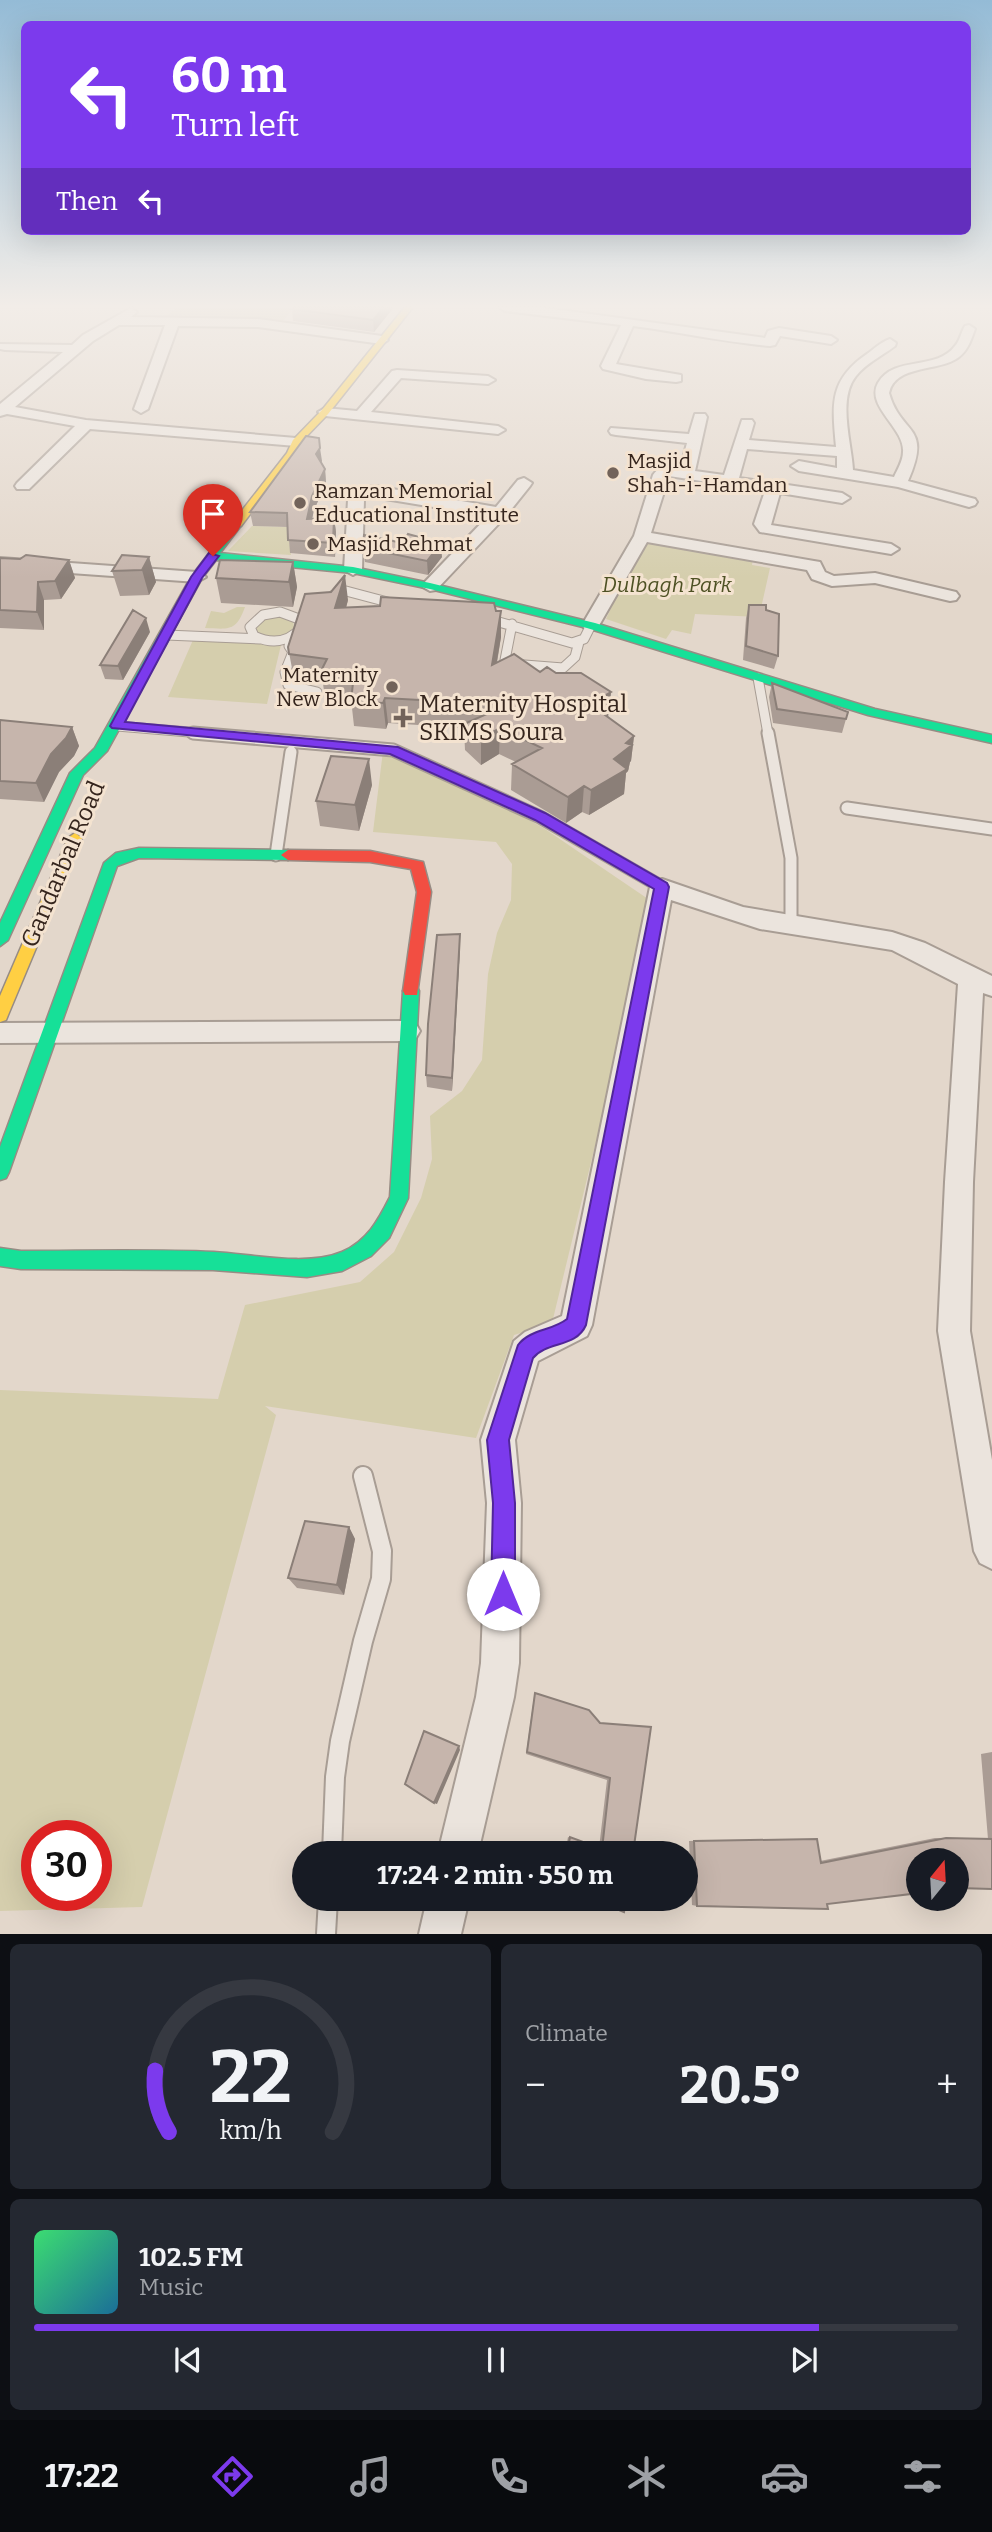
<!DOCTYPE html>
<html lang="en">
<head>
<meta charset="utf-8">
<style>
  body { margin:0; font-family:Bitter,serif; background:#242831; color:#f1f3f6; height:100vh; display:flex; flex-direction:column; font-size:26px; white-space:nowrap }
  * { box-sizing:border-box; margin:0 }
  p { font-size:23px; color:#9ea1a6 }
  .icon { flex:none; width:38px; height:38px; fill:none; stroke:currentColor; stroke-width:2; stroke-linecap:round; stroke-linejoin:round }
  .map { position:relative; height:1934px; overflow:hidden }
  .panel { display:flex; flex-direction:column; gap:10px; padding:10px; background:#0d0f14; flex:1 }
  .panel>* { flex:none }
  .hud { position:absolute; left:21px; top:21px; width:950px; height:214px; border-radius:10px; box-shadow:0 7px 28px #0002; background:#7c3aed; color:#fff; overflow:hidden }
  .needle { width:46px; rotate:18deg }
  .buttons { position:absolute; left:906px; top:1848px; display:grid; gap:14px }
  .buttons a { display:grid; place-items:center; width:63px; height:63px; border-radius:50%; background:#171b24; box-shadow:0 7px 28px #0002; font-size:35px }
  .speed { position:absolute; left:21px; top:1820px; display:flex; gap:14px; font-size:35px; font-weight:700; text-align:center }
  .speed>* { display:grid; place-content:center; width:91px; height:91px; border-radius:50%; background:#171b24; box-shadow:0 7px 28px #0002; line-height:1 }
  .speed .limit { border:10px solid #d22; background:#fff; color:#111 }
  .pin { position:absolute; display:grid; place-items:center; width:60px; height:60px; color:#fff; margin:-72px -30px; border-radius:50% 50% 50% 0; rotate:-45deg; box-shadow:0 0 7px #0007 }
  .pin .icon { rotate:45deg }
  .me { position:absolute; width:77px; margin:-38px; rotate:0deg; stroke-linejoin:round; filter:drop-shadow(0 0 5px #0008) }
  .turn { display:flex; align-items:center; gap:24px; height:147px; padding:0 35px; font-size:32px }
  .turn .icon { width:91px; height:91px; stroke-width:2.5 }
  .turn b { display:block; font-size:49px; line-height:60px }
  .then { display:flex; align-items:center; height:66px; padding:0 35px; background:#0003; gap:14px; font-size:26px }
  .big { font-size:52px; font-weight:700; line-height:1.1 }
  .panel .card { flex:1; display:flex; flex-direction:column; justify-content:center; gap:10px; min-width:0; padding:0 24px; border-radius:10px; background:#242831 }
  .panel .dial { align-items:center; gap:0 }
  .dial svg { height:182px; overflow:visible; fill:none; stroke:#363941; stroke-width:7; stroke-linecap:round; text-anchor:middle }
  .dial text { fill:#f1f3f6; stroke:none }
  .song { display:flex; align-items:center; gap:21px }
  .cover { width:84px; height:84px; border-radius:10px; background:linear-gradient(135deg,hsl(140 70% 55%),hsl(200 70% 35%)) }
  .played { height:7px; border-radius:4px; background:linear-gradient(90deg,#7c3aed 85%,#363941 85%) }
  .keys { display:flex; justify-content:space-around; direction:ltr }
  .heat { display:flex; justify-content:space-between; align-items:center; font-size:38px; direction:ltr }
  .panel .tiles { flex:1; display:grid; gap:10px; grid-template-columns:1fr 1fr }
  .card:last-child { grid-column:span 2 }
  .trip { position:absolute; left:292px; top:1841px; width:406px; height:70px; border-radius:35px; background:#171b24; box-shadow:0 7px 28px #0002; font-weight:700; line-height:70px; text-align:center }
  .dock { display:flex; height:112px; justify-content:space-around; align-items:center; background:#090b0e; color:#9ea1a6 }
  .dock .icon { width:49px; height:49px }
  .dock .active { color:#7c3aed }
  .dock b { font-size:32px; color:#f1f3f6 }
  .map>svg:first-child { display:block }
  .green { fill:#d5cead; fill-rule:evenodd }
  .cemetery { fill:#cfc9ad }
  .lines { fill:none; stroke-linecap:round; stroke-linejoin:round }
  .lane-far2-casing { stroke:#a89d94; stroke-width:11 }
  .lane-far1-casing { stroke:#a89d94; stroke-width:15 }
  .lane-casing { stroke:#a89d94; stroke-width:22 }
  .street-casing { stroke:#a89d94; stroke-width:4 }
  .fast-casing { stroke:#978c84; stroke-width:3 }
  .slow-casing { stroke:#978c84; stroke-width:3 }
  .jam-casing { stroke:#978c84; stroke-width:3 }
  .lane-far2 { stroke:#ebe4dd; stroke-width:9 }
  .lane-far1 { stroke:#ebe4dd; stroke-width:11 }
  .lane { stroke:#ebe4dd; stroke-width:18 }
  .street { fill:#ebe4dd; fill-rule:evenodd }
  .fast { fill:#16e098; fill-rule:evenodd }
  .slow { fill:#ffcf43; fill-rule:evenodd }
  .jam { fill:#f24e42; fill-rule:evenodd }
  .wall { fill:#aa9c94 }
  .shaded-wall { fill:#8b7f78 }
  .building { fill:#c6b5ac; stroke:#8b7f78; stroke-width:2 }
  .route { fill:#7c3aed; stroke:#51269a; stroke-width:2 }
  .poi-dot { fill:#72635a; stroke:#f4e3d0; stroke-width:2.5 }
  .labels { text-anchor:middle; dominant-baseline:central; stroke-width:6; stroke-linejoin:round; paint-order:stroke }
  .far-poi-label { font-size:21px; fill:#35251d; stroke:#f4e3d0; text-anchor:start }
  .far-park-label { font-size:21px; font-style:italic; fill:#4e5124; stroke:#f4e3d0 }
  .poi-label { font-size:24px; fill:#35251d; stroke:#f4e3d0; text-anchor:start }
  .street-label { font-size:24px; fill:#35251d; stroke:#f4e3d0 }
</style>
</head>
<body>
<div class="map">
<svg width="992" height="1934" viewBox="0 0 992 1934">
  <rect width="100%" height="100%" fill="#e3d7cb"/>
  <!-- green -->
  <path class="green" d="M252,526L289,527L291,555L228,551Z
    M643,538L753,557L752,565L770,568L759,617L695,614L691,634L672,630L666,639L606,619Z
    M237,607H245C236,632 229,629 205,628L211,611L224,613Z
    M279,615L293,620L294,627C285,639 268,640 257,631L256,627L261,620Z
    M193,640L281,645L267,704L168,697Z
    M383,751L480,792L545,829L654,903L552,1323L514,1335L476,1438L265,1406L276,1415L142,1907L0,1911V1390L218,1399L245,1305L360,1282L394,1252L421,1198L432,1159L430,1116L462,1091L482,1060L488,974L497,933L511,900L512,864L496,842L373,832ZM37,1836H96V1895H37Z"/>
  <!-- cemetery -->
  <path class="cemetery" d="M178,307H294L284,320L162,319Z"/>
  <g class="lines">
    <defs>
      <path id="lane-far2" d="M332,596L346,591L395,604
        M280,612L299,619L301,628C288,643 271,644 254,636L250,627L263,615Z
        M485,618L572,643L584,639L591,625
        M512,624L505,660L512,664L563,668L575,657L579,642
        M166,635L260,639
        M289,646L293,652L285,672L288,685L317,692
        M758,678L768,734
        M117,726L213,734"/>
      <path id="lane-far1" d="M193,733L393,750L540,817L662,887
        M768,733L791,858V926
        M847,808L992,829
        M276,855L291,752"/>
      <path id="lane" d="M332,1853L335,1777L340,1741L363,1641L381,1579L382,1551L363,1476
        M326,1934L328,1899"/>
      <path id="street" d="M499,307H539L765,338L768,331L779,328L831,336L837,340L831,344L780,336L775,345L770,346C724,342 679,332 633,326L616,364L681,375V381L676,382L646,379L603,369L601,366L621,325L505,311Z
        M131,308L137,312L131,317L258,319L382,336L388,340L382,344L258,327L178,326L148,409L141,413L134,409L165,325H119L93,341L15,407L86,420L296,438L303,442L296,446L90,429L29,489H17L15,486L17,483L75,426L7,414L0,416V404L63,352L5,350L0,349V344L72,345L83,335Z
        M969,325L975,329C971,340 968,350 959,357C940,372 895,364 889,393C901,436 933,424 908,481L975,499L977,502L975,505L969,507L898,487L799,471L791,466L799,461L837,468V456L747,449L739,478L842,493L850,498L842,503L780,493L771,525L891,544L899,549L891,554L760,532L754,524L765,491L669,476L651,533L814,561L820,562L825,572L834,576L875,573L956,592L959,596L956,600L950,601L875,583L832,586L812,579L807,570L647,542L597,629H585L582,625L634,536L653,475C661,464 669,467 680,469L687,443L616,435L611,434L609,431L611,428L689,434L695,414H705L707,417L695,471L724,475L742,420H752L754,423L749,440L836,447C832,404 829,380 867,354C874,349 881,342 890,339L896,343L895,346C882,356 866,363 856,376C837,399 852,445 853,470L894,477C897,470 903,461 903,452C905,428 865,406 878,383C894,355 937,371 955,346C960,341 961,332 965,326Z
        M397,370L488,376L495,380L488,384L401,378L371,412L498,426L505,430L498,434L325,416L318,412L325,408L357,411L392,371Z
        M524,478L532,483L530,486L506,516L436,590L430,591L421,586L488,516L367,496L364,500L362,570L353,575L344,570L348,500L356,489L375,486L496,507L518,480Z
        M0,558L197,572L206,577L197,582L0,568Z
        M662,879L743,907L892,932L925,943L992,976V996L983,993L973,1182L970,1331L992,1460V1569L980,1563L974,1551L938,1331L945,1182L958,984L892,950L760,929L671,900L592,1325L587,1336L538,1361L515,1440L521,1503L519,1663L514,1697L478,1853H438L476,1697L481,1663L487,1503L481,1440L514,1341L525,1332L562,1316L650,887L654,881Z
        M407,1021L416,1024L420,1031L416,1038L407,1041L0,1043V1023Z
        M427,1899H469L461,1934H419Z"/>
      <path id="fast" d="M237,521L242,524L220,553L353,567L430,583L595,623L875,709L992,735V743L868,715L587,628L430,589L353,573L216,560L202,578L107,751L83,775L8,940L0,946V923L70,773L95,748L191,577L233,522Z
        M139,848L288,850L295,855L288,860L139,858L117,866L9,1172L6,1178L0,1180V1147L104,863L116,853Z
        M411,985L417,987L419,991L408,1198L389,1238L371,1256L342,1271L307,1277L213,1270L21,1269L0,1266V1248L21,1251C85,1251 150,1249 214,1252C251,1254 307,1267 342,1252C367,1241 378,1221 390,1197L403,991L405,987Z"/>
      <path id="slow" d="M405,307H413L328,414L300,443L295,455L241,526H233V522L287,453L293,440L322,410Z
        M75,833L82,838L8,1015L6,1020L0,1022V996L68,838Z"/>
      <path id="jam" d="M288,850L370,851L423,862L431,892L417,995H405L403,991L417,892L411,869L370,862L288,860L281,855Z"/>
    </defs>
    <!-- lane-far2 casing -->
    <use href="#lane-far2" class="lane-far2-casing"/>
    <!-- lane-far1 casing -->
    <use href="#lane-far1" class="lane-far1-casing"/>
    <!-- lane casing -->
    <use href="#lane" class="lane-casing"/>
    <!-- street casing -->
    <use href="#street" class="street-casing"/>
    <!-- fast casing -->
    <use href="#fast" class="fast-casing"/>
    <!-- slow casing -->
    <use href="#slow" class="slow-casing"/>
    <!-- jam casing -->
    <use href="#jam" class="jam-casing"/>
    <!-- lane-far2 -->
    <use href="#lane-far2" class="lane-far2"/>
    <!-- lane-far1 -->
    <use href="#lane-far1" class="lane-far1"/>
    <!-- lane -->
    <use href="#lane" class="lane"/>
    <!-- street -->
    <use href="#street" class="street"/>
    <!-- fast -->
    <use href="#fast" class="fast"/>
    <!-- slow -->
    <use href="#slow" class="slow"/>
    <!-- jam -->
    <use href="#jam" class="jam"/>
  </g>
  <!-- wall -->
  <path class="wall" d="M394,307L374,332L293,321L292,309Z
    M322,461L321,463L325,469L326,483L314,510L312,519L334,518L336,532L335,557L290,553L288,527L253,526L250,512Z
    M363,548L442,557L428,575L365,562Z
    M149,557L156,582L149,595L120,596L112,571Z
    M0,558L69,560L75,578L61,599L44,600V630L0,628Z
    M293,562L297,587L293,607L221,603L216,578Z
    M348,600L346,608L501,611V637L497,663L540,672L556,673L611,692L608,717L634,736L631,761L630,762L628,771L626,773L624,794L589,815L582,812L566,823L511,790L512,764L516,762L499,754L481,765L465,750L464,728L388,723L386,729L354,726L351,699L325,697L323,684L294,679L288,647Z
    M749,605L766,610L778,656L774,669L743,660L746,618Z
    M150,632L123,680L105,679L100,665Z
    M772,683L848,712L842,733L773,723L769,697Z
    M0,720L72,727L79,746L74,756L59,772L44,802L0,799Z
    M372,785L359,831L320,826L316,801Z
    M460,947L452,1091L427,1087L426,1075Z
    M349,1527L355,1539L344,1595L297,1588L288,1578Z
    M534,1697L589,1710L633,1853H565L568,1837L599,1848L607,1780L526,1754Z
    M992,1752V1889L957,1888L697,1906L692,1905L689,1841L817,1839L820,1861L935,1838L988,1839L981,1754Z"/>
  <!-- shaded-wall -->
  <path class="shaded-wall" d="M384,307H394L374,332L373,320Z
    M320,448L322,461L318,467L316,454Z
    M325,469L326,483L314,510L309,532L307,519L312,496Z
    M334,518L336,532L335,557L333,543Z
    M441,543L442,557L428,575L427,561Z
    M149,557L156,582L149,595L142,570Z
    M69,560L75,578L61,599L55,581Z
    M293,562L297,587L293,607L289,582Z
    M345,575L348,600L339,634L335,608Z
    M38,582L44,600V630L37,612Z
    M501,611V637L492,690V665Z
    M146,618L150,632L123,680L118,666Z
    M611,692L608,717L590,704Z
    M385,698L388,723L386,729L383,703Z
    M72,727L79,746L74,756L59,772L44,802L36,783L51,754Z
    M500,728L499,754L481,765V739Z
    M634,736L631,761L630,762L628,771L626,773L624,794L589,815L591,790L626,743Z
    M369,759L372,785L359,831L355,805Z
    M584,786L582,812L566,823L568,797Z
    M460,934V947L452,1091V1078Z
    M349,1527L355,1539L344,1595L337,1585Z
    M459,1746L460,1750L437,1804L434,1803Z"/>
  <!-- building -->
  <path class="building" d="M294,307H384L373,320L292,309Z
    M306,436L319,438L320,448L316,454L325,469L312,496L307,519L334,518L333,543L288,540L287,513L250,512Z
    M408,534L441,543L427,561L363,548L364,535L403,543Z
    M26,555L69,560L55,581L38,582L37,612L0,610V558L20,559Z
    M122,555L149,557L142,570L112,571Z
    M220,560L293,562L289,582L216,578Z
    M345,575L335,608L380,606L381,597L494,603L496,611H501L492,665L514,654L540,672L547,667L556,673H581L611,692L590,704L634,736L626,743L632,745L614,759L627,769L591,790L584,786L568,797L512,764L542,748L500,728L481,739L464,724L507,705L385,698L383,703L351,701L354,674L321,671L327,659L289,654L288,647L305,594L331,592Z
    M749,605H766V610L779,614L778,656L746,646Z
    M133,610L146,618L118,666L100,665Z
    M772,683L848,712L846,719L777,709Z
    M0,720L72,727L66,738L51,754L36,783L0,781Z
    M331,756L369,759L355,805L316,801Z
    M460,934L452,1078L426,1075L428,1024L437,935Z
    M305,1521L349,1527L337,1585L288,1578Z
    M535,1693L589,1710L600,1723L651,1727L633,1853H567L570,1837L602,1849L610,1778L527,1752Z
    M424,1731L459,1746L434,1803L405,1784Z
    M946,1838L992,1839V1889L957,1888V1860H919V1893L827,1904L828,1909L697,1906L694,1841L817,1839L821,1863Z
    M592,1899H626L624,1912Z"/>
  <!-- sky -->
  <linearGradient id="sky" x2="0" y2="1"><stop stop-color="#94bbd6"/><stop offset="0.53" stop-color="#f2ede8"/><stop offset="1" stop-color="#f2ede8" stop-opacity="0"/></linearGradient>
  <rect width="992" height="578" fill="url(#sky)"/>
  <!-- route -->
  <path class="route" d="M209,553L219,556L202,578L125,722L398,747L545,813L667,883L669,887L586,1325C576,1348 547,1341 533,1358L509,1440L515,1503V1594L511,1602L503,1605L495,1602L491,1594L493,1503L487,1440L518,1345C530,1329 552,1331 567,1319L654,889L535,820L390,754L112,728L110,726L191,577Z"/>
  <!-- markers -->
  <g class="poi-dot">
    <circle cx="613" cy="473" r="7"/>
    <circle cx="300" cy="503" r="7"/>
    <circle cx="313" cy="544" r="7"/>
    <circle cx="392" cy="687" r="7"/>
    <path d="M399.5 707.5h7v7h7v7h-7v7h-7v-7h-7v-7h7z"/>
  </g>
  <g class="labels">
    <!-- far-poi labels -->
    <g class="far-poi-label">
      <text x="627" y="461">Masjid<tspan x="627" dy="24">Shah-i-Hamdan</tspan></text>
      <text x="314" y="491">Ramzan Memorial<tspan x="314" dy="24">Educational Institute</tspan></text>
      <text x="327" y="544">Masjid Rehmat</text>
      <text x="378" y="675" text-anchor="end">Maternity<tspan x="378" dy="24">New Block</tspan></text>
    </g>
    <!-- far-park labels -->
    <g class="far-park-label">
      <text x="667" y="585">Dulbagh Park</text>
    </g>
    <!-- poi labels -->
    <g class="poi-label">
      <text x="419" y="704">Maternity Hospital<tspan x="419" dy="28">SKIMS Soura</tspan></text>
    </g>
    <!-- street labels -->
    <g class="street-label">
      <text transform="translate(63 864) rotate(-67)">Gandarbal Road</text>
    </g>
  </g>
</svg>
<div class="buttons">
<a><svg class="needle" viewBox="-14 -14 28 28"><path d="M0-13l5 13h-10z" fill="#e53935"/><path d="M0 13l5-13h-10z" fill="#9ea1a6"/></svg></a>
</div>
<div class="speed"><div class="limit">30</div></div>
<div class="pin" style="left:213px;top:556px;background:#d93025"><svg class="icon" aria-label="arrive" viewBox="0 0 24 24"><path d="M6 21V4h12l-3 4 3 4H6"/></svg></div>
<svg class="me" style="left:503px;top:1594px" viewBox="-20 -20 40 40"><circle r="19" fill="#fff"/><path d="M0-13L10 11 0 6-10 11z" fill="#7c3aed"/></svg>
<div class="trip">17:24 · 2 min · 550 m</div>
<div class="hud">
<div class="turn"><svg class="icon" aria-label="left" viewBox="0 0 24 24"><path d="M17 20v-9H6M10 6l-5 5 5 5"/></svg><div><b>60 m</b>Turn left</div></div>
<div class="then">Then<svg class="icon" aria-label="left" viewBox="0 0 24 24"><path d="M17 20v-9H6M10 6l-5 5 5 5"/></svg></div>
</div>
</div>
<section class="panel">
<div class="tiles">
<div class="card dial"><svg viewBox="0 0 100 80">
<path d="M14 69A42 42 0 1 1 86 69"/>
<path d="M14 69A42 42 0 0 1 8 42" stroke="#7c3aed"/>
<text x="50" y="56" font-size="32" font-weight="700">22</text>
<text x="50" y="72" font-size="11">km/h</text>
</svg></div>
<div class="card"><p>Climate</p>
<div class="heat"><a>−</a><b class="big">20.5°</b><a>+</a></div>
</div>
<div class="card">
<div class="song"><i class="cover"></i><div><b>102.5 FM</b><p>Music</p></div></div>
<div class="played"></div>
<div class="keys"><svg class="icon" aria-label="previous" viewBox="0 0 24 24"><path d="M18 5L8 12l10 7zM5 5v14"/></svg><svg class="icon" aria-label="pause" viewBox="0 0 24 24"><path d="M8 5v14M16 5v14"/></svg><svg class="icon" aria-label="next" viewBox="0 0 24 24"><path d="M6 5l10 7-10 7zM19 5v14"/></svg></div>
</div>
</div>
</section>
<nav class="dock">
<b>17:22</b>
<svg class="icon active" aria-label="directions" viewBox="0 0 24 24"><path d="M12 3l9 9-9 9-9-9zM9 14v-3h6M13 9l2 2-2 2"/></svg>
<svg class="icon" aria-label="music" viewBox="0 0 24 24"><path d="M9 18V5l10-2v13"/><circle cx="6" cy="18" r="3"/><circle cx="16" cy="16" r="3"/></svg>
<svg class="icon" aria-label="phone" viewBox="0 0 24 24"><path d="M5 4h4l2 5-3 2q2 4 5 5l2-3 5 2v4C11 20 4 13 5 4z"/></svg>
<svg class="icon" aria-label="climate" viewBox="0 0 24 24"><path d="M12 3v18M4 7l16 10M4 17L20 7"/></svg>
<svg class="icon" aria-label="car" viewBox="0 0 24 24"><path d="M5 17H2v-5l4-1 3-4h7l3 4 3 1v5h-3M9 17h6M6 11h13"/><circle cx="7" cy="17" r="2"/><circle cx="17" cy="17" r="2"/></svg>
<svg class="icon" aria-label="filters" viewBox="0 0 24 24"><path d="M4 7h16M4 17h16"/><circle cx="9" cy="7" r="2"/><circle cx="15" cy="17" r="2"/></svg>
</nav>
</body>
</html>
